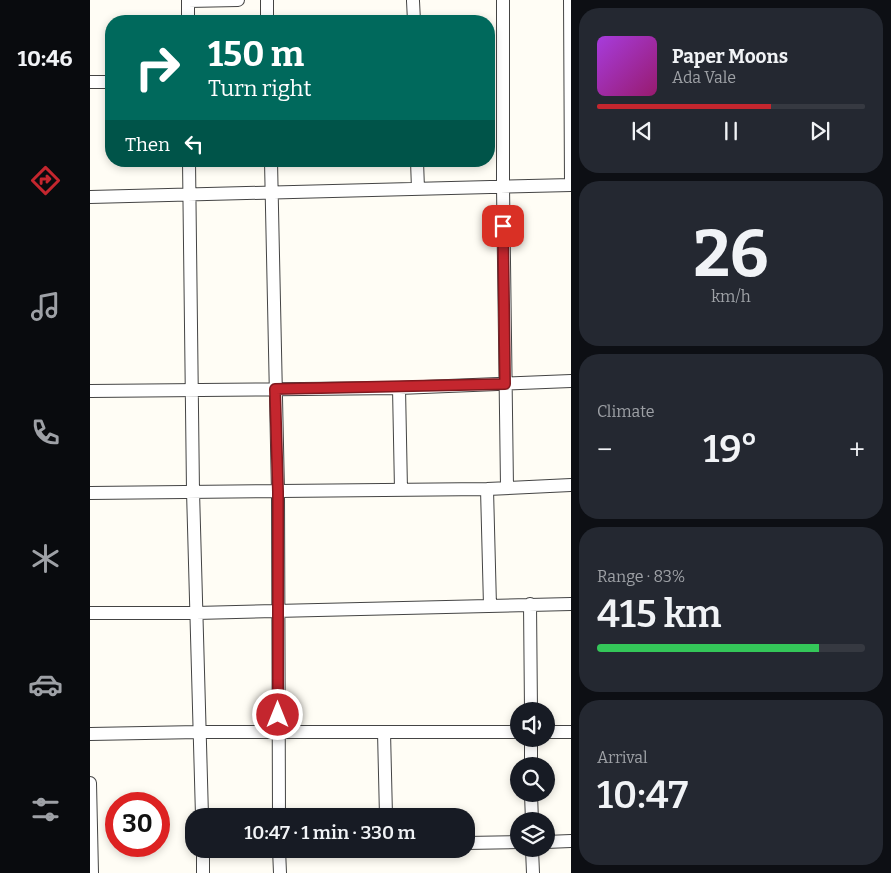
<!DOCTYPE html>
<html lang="en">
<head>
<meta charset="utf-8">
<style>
  body { margin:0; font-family:Bitter,serif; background:#242831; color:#f1f3f6; height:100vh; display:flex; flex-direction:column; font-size:19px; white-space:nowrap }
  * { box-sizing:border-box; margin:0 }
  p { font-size:16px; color:#9ea1a6 }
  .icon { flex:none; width:28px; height:28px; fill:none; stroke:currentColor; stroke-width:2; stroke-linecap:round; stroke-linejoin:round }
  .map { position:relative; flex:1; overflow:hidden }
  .panel { display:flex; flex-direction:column; gap:8px; padding:8px; background:#0d0f14; width:320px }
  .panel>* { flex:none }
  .guide { position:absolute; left:15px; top:15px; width:390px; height:152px; border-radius:20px; box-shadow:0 2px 8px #0003; background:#00695c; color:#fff; overflow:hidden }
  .tools { position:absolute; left:420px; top:702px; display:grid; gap:10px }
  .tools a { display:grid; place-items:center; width:45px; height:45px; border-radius:50%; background:#171b24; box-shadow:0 2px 8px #0003; font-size:25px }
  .speed { position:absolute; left:15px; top:792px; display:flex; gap:10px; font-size:25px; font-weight:700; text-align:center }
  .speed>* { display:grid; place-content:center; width:65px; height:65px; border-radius:50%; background:#171b24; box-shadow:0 2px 8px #0003; line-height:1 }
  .speed .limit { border:8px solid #d22; background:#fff; color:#111 }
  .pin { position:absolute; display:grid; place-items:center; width:42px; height:42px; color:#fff; margin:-21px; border-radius:10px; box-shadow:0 2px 8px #0006 }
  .me { position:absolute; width:55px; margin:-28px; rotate:0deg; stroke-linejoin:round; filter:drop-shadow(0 0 4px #0008) }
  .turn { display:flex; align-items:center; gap:18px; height:105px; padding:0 20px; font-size:22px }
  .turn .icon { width:65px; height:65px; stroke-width:2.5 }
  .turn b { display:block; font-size:35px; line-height:42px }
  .then { display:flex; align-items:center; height:48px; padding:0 20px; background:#0003; gap:10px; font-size:19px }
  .big { font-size:38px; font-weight:600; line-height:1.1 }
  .panel .widget { flex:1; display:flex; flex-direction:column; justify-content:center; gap:8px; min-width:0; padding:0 18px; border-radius:20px; background:#242831 }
  .panel .dial { align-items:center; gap:0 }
  .dial b { font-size:65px; line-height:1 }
  .song { display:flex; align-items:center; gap:15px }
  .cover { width:60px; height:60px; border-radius:8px; background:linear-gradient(135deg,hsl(280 70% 55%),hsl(320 70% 35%)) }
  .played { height:5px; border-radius:2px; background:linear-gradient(90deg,#c4262e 65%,#363941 65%) }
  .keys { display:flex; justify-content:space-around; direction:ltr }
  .heat { display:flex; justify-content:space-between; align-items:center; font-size:28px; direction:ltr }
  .charge { height:8px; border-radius:4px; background:linear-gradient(90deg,#34c759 83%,#363941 0) }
  .trip { position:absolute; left:95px; top:808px; width:290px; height:50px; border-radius:20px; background:#171b24; box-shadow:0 2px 8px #0003; font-weight:600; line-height:50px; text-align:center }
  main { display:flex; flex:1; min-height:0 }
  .tab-bar { display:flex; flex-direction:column; width:90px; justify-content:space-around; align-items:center; background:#090b0e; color:#9ea1a6 }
  .tab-bar .icon { width:35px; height:35px }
  .tab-bar .current { color:#c4262e }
  .tab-bar b { font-size:22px; color:#f1f3f6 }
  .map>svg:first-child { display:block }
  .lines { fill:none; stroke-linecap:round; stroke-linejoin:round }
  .street-casing { stroke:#444; stroke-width:14 }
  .street { stroke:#fff; stroke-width:12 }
  .route-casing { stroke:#7f191e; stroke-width:12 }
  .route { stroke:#c4262e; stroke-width:9 }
</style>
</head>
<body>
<main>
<nav class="tab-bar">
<b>10:46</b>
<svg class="icon current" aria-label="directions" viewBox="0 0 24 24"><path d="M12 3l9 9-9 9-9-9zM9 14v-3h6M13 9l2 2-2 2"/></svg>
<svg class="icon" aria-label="music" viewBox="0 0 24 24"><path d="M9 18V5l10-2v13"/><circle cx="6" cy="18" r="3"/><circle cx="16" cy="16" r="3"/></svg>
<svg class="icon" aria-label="phone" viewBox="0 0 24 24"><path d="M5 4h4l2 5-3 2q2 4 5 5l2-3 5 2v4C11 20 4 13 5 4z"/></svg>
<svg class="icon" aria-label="climate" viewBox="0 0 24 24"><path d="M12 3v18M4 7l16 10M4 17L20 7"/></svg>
<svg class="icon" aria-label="car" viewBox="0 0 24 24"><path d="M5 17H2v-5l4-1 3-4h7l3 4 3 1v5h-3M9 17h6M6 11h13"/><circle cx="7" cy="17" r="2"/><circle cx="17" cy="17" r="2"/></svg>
<svg class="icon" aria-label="filters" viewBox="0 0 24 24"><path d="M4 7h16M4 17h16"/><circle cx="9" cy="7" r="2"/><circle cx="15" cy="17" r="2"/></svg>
</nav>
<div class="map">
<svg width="481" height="873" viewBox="0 0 481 873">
  <rect width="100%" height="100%" fill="#fffdf5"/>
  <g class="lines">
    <defs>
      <path id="street" d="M98,0V21
        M177,0V21
        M413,0V187L417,487
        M480,0L481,184
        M98,1L148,0
        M323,1L324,21
        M0,82H21
        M99,161L103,491L112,816
        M181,161L188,492L189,816
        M327,161L328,189
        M0,197L481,185
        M309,388L311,490
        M0,391L309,388L481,381
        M397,489L400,606
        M0,493L397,489L481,485
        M440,604L441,711
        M0,613H106L481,604
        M294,732L296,816
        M456,732H481
        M0,734L109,732H429
        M441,739V766
        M0,783L2,873
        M441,794L442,821
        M456,842L481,841
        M376,843L429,842
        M113,849V873
        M189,849L190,873
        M442,849L443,873"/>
    </defs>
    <!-- street casing -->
    <use href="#street" class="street-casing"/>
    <!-- street -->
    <use href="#street" class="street"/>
  </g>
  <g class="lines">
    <defs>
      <path id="route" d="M188,715V492L185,389L415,384L413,226"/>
    </defs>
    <!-- route casing -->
    <use href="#route" class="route-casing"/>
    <!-- route -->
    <use href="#route" class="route"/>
  </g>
</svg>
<div class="tools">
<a><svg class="icon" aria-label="sound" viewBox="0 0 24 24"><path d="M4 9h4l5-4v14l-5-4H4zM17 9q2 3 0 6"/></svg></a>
<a><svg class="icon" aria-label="search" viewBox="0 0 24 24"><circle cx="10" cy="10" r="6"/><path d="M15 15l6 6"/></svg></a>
<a><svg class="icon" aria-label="layers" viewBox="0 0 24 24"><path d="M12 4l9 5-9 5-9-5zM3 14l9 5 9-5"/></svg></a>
</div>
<div class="speed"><div class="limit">30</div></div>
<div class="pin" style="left:413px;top:226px;background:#d93025"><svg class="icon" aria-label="arrive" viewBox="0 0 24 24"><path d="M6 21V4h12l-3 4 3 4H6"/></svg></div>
<svg class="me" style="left:188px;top:715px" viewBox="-20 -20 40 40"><circle r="17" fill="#c4262e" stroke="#fff" stroke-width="3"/><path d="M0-11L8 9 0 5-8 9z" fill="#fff"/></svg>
<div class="trip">10:47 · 1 min · 330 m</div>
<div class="guide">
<div class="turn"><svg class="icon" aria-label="right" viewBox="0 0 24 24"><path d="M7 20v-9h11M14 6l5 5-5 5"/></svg><div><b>150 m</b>Turn right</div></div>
<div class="then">Then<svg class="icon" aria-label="left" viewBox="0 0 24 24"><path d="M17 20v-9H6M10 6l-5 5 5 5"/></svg></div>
</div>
</div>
<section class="panel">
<div class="widget">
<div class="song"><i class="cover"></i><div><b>Paper Moons</b><p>Ada Vale</p></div></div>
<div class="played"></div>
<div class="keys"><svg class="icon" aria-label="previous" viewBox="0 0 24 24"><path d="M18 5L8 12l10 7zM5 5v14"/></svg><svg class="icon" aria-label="pause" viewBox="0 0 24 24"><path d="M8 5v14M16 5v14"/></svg><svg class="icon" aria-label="next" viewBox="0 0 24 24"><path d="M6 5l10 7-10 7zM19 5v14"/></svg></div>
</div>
<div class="widget dial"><b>26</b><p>km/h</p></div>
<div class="widget"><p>Climate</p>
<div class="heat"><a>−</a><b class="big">19°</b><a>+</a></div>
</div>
<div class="widget"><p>Range · 83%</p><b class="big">415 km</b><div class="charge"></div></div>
<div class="widget"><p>Arrival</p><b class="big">10:47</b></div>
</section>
</main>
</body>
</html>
